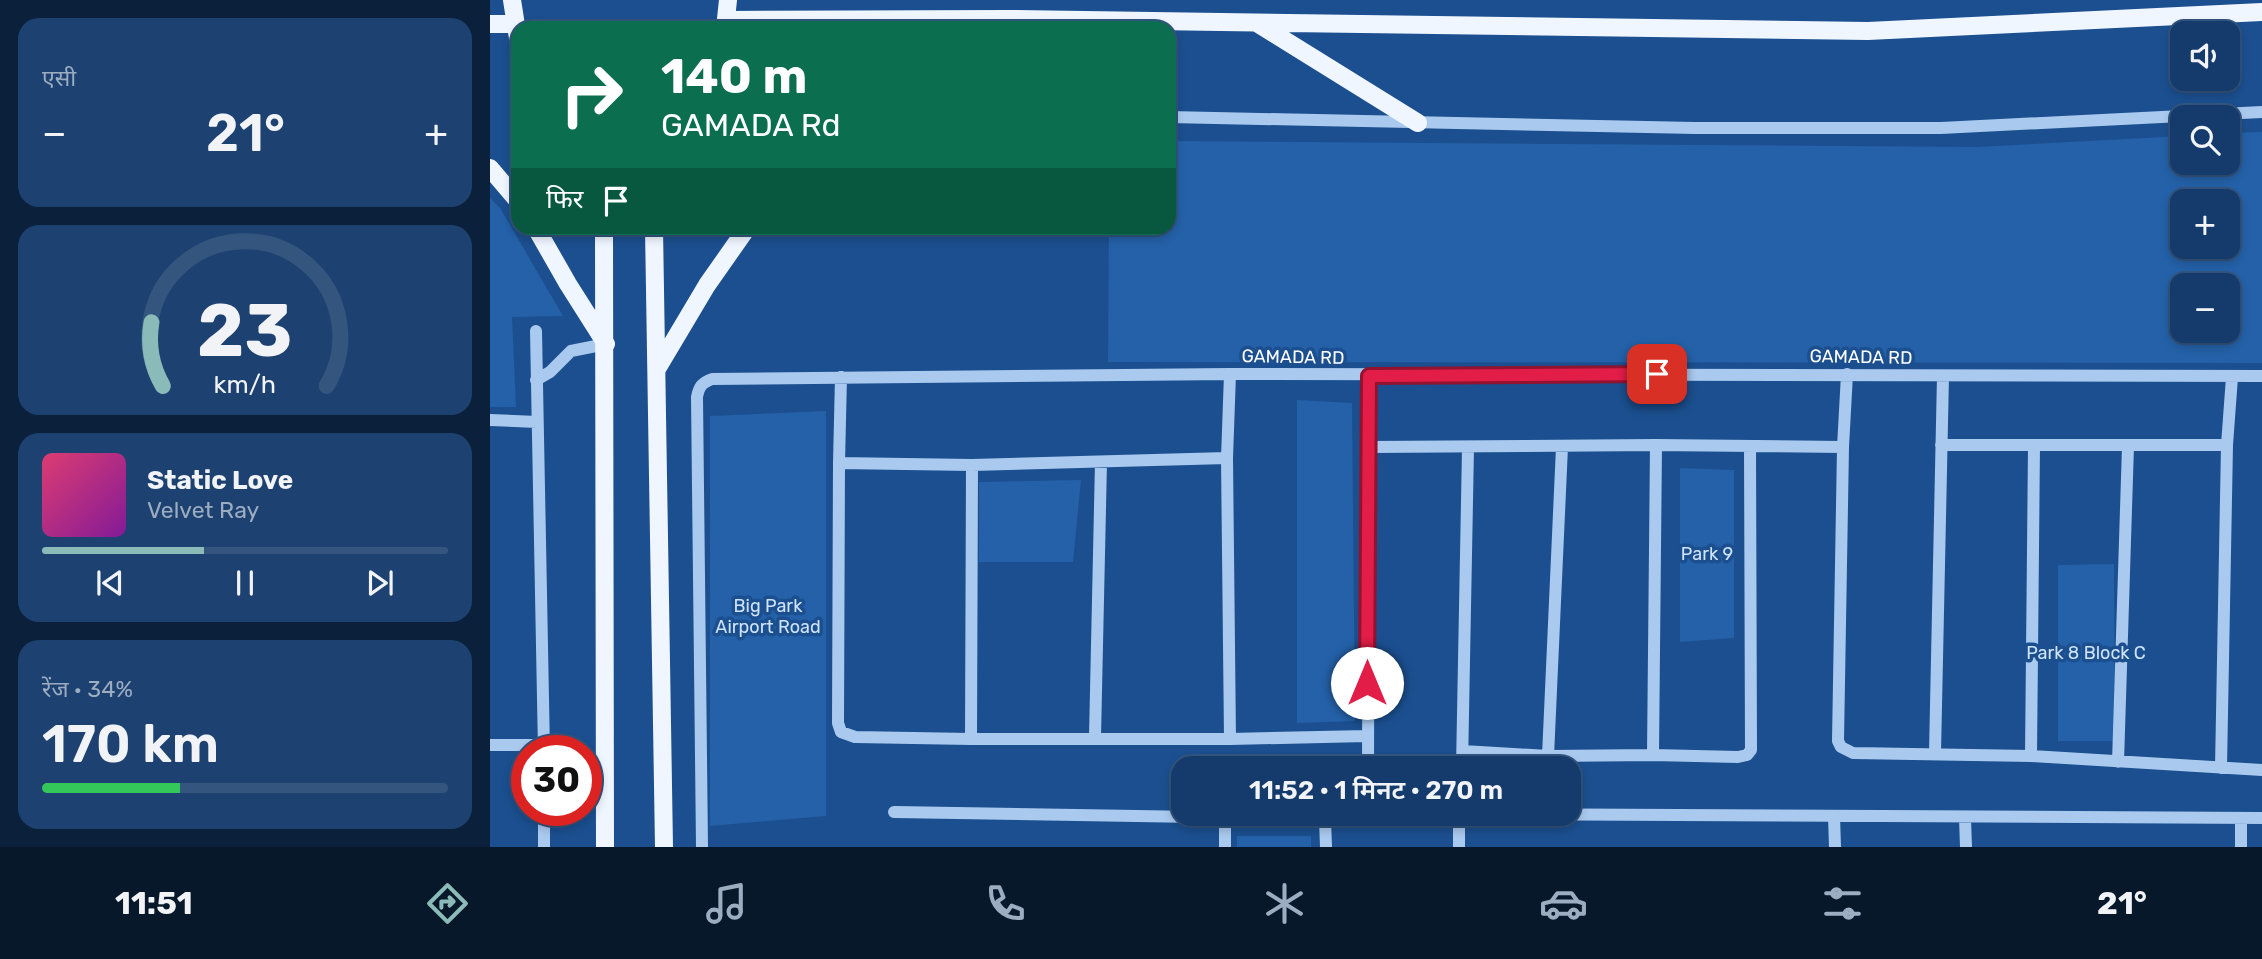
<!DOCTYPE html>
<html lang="hi">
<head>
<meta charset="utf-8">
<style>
  body { margin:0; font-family:Rubik,"Noto Sans Devanagari",sans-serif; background:#1d4271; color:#f1f3f6; height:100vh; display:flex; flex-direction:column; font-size:26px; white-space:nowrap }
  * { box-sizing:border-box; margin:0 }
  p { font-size:23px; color:#9dadc1 }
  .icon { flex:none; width:38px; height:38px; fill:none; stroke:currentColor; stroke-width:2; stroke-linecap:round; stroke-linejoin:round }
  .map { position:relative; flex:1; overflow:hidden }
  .panel { display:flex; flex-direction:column; gap:18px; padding:18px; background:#0b203b; width:490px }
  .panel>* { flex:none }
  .guide { position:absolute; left:21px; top:21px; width:665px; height:214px; border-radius:21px; box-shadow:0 4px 10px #0003,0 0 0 2px #33557e; background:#0b6e4f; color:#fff; overflow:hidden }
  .tools { position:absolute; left:1680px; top:21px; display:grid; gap:14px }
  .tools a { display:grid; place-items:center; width:70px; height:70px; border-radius:14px; background:#143b6b; box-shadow:0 4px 10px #0003,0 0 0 2px #33557e; font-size:35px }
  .speed { position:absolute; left:21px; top:735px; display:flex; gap:14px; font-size:35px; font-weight:700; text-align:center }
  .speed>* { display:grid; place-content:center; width:91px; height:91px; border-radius:50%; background:#143b6b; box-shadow:0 4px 10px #0003,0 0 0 2px #33557e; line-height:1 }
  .speed .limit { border:10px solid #d22; background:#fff; color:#111 }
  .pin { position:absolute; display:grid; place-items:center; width:60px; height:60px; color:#fff; margin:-30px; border-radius:14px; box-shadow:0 4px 10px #0006 }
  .me { position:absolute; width:77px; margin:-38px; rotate:0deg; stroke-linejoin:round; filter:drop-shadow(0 0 5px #0008) }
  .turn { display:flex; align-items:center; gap:24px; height:147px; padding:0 35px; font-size:32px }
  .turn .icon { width:91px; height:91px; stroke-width:2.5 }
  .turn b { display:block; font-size:49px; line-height:60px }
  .then { display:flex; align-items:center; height:66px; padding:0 35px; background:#0003; gap:14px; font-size:26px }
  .big { font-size:52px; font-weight:600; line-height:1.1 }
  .panel .tile { flex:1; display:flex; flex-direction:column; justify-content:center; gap:10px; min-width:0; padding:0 24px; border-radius:21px; background:#1d4271 }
  .panel .dial { align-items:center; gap:0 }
  .dial svg { height:182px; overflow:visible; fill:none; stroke:#33557e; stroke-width:7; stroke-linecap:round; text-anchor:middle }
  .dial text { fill:#f1f3f6; stroke:none }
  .song { display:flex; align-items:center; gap:21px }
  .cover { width:84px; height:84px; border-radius:10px; background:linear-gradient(135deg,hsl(340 70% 55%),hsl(290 70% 35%)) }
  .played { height:7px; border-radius:4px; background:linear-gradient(90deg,#8bbbb9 40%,#33557e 40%) }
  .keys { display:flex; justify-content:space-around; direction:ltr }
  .heat { display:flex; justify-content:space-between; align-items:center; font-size:38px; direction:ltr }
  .charge { height:10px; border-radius:5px; background:linear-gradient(90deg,#34c759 34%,#33557e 0) }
  .trip { position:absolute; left:681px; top:756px; width:410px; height:70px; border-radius:21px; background:#143b6b; box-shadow:0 4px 10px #0003,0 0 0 2px #33557e; font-weight:600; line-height:70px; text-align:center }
  .tabs { display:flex; height:112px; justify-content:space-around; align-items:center; background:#08182b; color:#9dadc1 }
  .tabs .icon { width:49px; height:49px }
  .tabs .selected { color:#8bbbb9 }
  .tabs b { font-size:32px; color:#f1f3f6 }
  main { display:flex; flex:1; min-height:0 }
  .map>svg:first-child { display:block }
  .green { fill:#2461a8; fill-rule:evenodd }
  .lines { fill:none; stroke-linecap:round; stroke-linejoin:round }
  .minor { stroke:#a9c9ee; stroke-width:12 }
  .major { stroke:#f0f6ff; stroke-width:18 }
  .route-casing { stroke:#92132f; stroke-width:18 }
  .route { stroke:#e11d48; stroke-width:12 }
  .labels { text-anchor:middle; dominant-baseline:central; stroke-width:7; stroke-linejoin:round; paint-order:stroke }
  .street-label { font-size:18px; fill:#fff; stroke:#1b4f8f }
  .park-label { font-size:18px; fill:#cfe3fa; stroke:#1b4f8f }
</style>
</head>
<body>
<main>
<section class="panel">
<div class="tile"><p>एसी</p>
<div class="heat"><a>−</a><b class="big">21°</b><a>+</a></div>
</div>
<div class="tile dial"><svg viewBox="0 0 100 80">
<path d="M14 69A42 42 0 1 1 86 69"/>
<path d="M14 69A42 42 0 0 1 9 41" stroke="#8bbbb9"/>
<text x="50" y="56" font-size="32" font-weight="700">23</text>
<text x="50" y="72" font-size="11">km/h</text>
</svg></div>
<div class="tile">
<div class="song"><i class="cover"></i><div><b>Static Love</b><p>Velvet Ray</p></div></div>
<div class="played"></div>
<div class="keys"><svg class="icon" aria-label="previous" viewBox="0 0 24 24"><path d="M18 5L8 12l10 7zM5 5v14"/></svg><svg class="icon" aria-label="pause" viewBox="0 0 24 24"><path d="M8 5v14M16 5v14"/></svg><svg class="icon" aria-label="next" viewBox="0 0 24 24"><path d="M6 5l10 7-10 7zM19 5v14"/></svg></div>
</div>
<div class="tile"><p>रेंज · 34%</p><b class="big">170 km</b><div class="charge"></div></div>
</section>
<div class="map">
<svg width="1772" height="847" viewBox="0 0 1772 847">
  <rect width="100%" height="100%" fill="#1b4f8f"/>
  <!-- green -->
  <path class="green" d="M1772,132V363L618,362L619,228H679V141L1487,147L1692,136V163H1738V133ZM1738,201V247H1692V201ZM1738,285V331H1692V285Z
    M0,198L10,208L73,316L22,317L26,407H0Z
    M807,400L862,403L865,721L807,723Z
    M336,411V816L220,826V416Z
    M1190,468L1244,470V638L1190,642Z
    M591,480L583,562H489V482Z
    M1624,564L1625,741H1568V565Z
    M747,836H821V847H747Z"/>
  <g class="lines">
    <!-- minor -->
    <path class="minor" d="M679,117L1205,128H1451L1772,112
      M46,331L54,751
      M1357,374L1353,447L1348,741L1351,747L1363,753L1541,756
      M879,376V447L1166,445L1353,447
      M351,377L349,463L482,465L481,739H740L737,458L740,374
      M46,380L60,372L81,351L116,344
      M0,420L47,422
      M1166,445L1163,755L1248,757L1257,755L1261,750L1260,447
      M1451,445H1737L1742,377
      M1544,446L1541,756L1772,770
      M349,463L348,723L351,732L365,737L481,739
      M482,465L737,458
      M605,737L611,462
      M740,739L877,736
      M0,745H54
      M973,751L1058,756L1163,755
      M1445,753L1453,376
      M1058,756L1072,447
      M1628,762L1638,446
      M878,768L879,447
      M972,768L978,448
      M1731,768L1737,445
      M54,810V847
      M404,812L835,819L969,814L1772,818
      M1344,816L1345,847
      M735,818V847
      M1475,818L1476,847
      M1751,818V847
      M835,819L836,847
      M212,847L207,397C209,386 212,383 222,379L740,374L1772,376
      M969,847V814"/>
    <!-- major -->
    <path class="major" d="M22,0L28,38
      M236,20L520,19L1378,31L1772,12
      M767,23L928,123
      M0,24H25
      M235,28L238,0
      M0,168L28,201
      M46,228L78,284L116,344
      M114,228L115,847
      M164,228L174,847
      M167,369L217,285L257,228"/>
  </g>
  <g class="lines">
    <defs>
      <path id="route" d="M877,683L879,376L1167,374"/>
    </defs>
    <!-- route casing -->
    <use href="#route" class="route-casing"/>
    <!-- route -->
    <use href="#route" class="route"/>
  </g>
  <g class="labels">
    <!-- street labels -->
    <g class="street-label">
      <text transform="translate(803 357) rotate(1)">GAMADA RD</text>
      <text transform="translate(1371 357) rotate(1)">GAMADA RD</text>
    </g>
    <!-- park labels -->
    <g class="park-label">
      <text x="1217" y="554">Park 9</text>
      <text x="278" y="606">Big Park<tspan x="278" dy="21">Airport Road</tspan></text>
      <text x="1596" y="653">Park 8 Block C</text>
    </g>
  </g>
</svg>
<div class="tools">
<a><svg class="icon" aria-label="sound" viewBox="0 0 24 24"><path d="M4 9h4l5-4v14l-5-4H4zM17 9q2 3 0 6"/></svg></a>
<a><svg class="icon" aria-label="search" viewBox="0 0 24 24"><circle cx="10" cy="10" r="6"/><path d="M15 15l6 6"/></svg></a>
<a>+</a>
<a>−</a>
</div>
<div class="speed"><div class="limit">30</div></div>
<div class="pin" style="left:1167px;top:374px;background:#d93025"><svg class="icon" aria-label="arrive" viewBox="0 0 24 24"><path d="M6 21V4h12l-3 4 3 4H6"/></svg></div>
<svg class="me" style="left:877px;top:683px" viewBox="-20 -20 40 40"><circle r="19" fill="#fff"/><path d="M0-13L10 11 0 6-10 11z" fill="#e11d48"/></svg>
<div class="trip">11:52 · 1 मिनट · 270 m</div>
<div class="guide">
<div class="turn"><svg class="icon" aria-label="right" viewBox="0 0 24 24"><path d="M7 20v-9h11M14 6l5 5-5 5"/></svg><div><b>140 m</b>GAMADA Rd</div></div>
<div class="then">फिर<svg class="icon" aria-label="arrive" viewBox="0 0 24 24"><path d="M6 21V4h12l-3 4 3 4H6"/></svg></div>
</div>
</div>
</main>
<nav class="tabs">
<b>11:51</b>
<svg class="icon selected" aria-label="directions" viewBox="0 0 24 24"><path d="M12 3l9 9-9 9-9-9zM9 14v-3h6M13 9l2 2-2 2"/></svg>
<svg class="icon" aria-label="music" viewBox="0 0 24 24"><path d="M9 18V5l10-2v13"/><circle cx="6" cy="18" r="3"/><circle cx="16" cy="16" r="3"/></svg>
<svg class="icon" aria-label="phone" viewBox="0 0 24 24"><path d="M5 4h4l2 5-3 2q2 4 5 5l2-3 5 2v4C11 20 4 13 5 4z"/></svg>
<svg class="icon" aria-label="climate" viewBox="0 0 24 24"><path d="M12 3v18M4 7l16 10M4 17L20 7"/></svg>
<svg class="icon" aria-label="car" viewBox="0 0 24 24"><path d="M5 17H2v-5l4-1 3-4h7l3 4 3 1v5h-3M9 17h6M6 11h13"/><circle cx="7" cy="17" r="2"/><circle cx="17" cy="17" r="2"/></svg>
<svg class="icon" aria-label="filters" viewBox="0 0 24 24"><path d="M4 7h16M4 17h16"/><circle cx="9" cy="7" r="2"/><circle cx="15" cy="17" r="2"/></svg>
<b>21°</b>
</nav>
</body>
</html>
